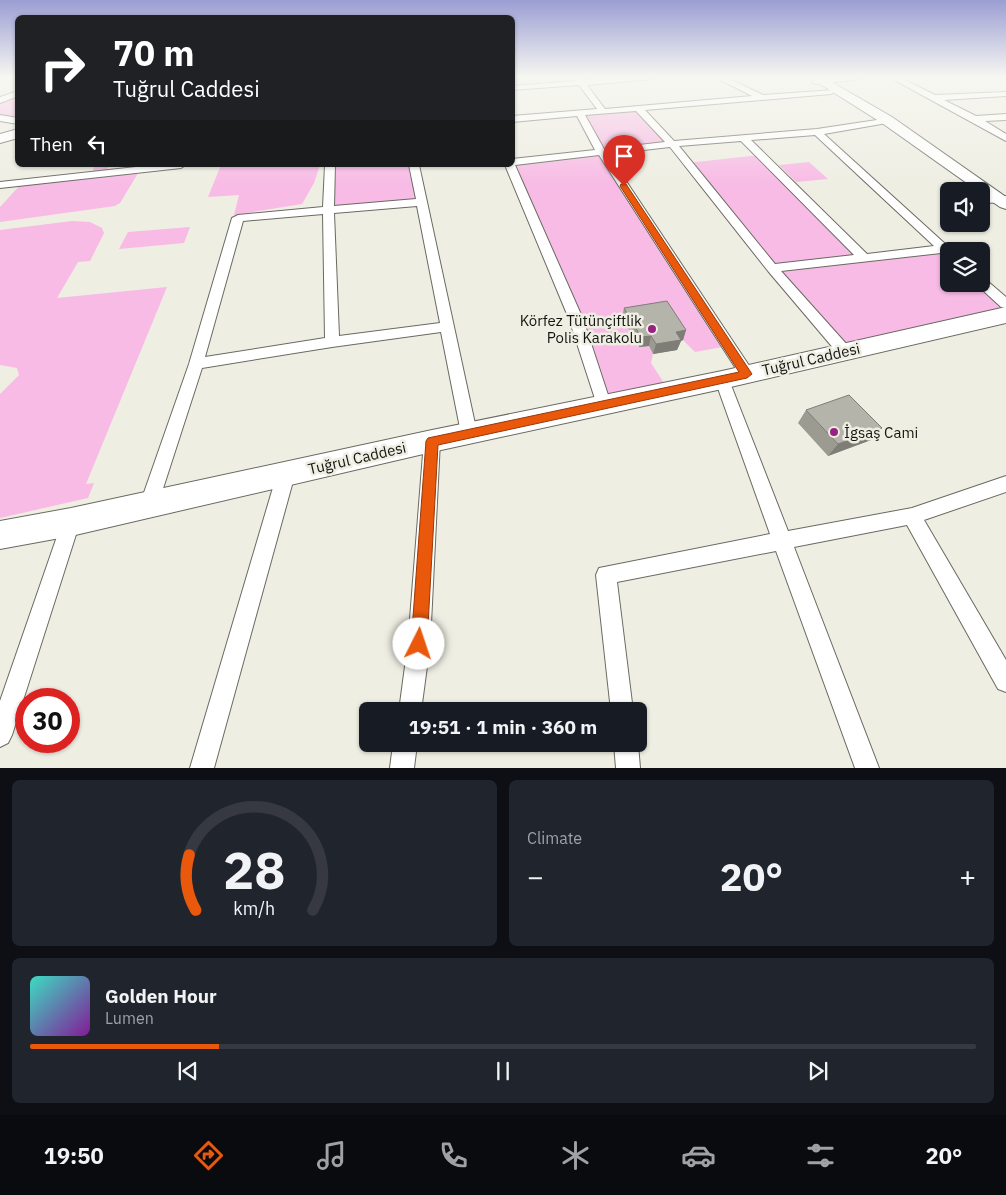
<!DOCTYPE html>
<html lang="en">
<head>
<meta charset="utf-8">
<style>
  body { margin:0; font-family:"IBM Plex Sans",sans-serif; background:#20242c; color:#f1f3f6; height:100vh; display:flex; flex-direction:column; font-size:19px; white-space:nowrap }
  * { box-sizing:border-box; margin:0 }
  p { font-size:16px; color:#9ea1a6 }
  .icon { flex:none; width:28px; height:28px; fill:none; stroke:currentColor; stroke-width:2; stroke-linecap:round; stroke-linejoin:round }
  .map { position:relative; height:768px; overflow:hidden }
  .panel { display:flex; flex-direction:column; gap:12px; padding:12px; background:#0d0f14; flex:1 }
  .panel>* { flex:none }
  .hud { position:absolute; left:15px; top:15px; width:500px; height:152px; border-radius:8px; box-shadow:0 1px 4px #0004; background:#202124; color:#fff; overflow:hidden }
  .buttons { position:absolute; left:940px; top:182px; display:grid; gap:10px }
  .buttons a { display:grid; place-items:center; width:50px; height:50px; border-radius:8px; background:#171b24; box-shadow:0 1px 4px #0004; font-size:25px }
  .speed { position:absolute; left:15px; top:688px; display:flex; gap:10px; font-size:25px; font-weight:700; text-align:center }
  .speed>* { display:grid; place-content:center; width:65px; height:65px; border-radius:50%; background:#171b24; box-shadow:0 1px 4px #0004; line-height:1 }
  .speed .limit { border:8px solid #d22; background:#fff; color:#111 }
  .pin { position:absolute; display:grid; place-items:center; width:42px; height:42px; color:#fff; margin:-51px -21px; border-radius:50% 50% 50% 0; rotate:-45deg; box-shadow:0 0 5px #0007 }
  .pin .icon { rotate:45deg }
  .me { position:absolute; width:55px; margin:-28px; rotate:4deg; stroke-linejoin:round; filter:drop-shadow(0 0 4px #0008) }
  .turn { display:flex; align-items:center; gap:18px; height:105px; padding:0 15px; font-size:22px }
  .turn .icon { width:65px; height:65px; stroke-width:2.5 }
  .turn b { display:block; font-size:35px; line-height:42px }
  .then { display:flex; align-items:center; height:48px; padding:0 15px; background:#0003; gap:10px; font-size:19px }
  .big { font-size:38px; font-weight:700; line-height:1.1 }
  .panel .widget { flex:1; display:flex; flex-direction:column; justify-content:center; gap:8px; min-width:0; padding:0 18px; border-radius:8px; background:#20242c }
  .panel .dial { align-items:center; gap:0 }
  .dial svg { height:130px; overflow:visible; fill:none; stroke:#363941; stroke-width:7; stroke-linecap:round; text-anchor:middle }
  .dial text { fill:#f1f3f6; stroke:none }
  .song { display:flex; align-items:center; gap:15px }
  .cover { width:60px; height:60px; border-radius:8px; background:linear-gradient(135deg,hsl(170 70% 55%),hsl(290 70% 35%)) }
  .played { height:5px; border-radius:2px; background:linear-gradient(90deg,#ea580c 20%,#363941 20%) }
  .keys { display:flex; justify-content:space-around; direction:ltr }
  .heat { display:flex; justify-content:space-between; align-items:center; font-size:28px; direction:ltr }
  .panel .tiles { flex:1; display:grid; gap:12px; grid-template-columns:1fr 1fr }
  .widget:last-child { grid-column:span 2 }
  .trip { position:absolute; left:359px; top:702px; width:288px; height:50px; border-radius:8px; background:#171b24; box-shadow:0 1px 4px #0004; font-weight:700; line-height:50px; text-align:center }
  .tab-bar { display:flex; height:80px; justify-content:space-around; align-items:center; background:#090b0e; color:#9ea1a6 }
  .tab-bar .icon { width:35px; height:35px }
  .tab-bar .selected { color:#ea580c }
  .tab-bar b { font-size:22px; color:#f1f3f6 }
  .map>svg:first-child { display:block }
  .green { fill:#f8bbe5 }
  .lines { fill:none; stroke-linecap:round; stroke-linejoin:round }
  .street-casing { stroke:#6a6a61; stroke-width:2 }
  .secondary-casing { stroke:#6a6a61; stroke-width:2 }
  .primary-casing { stroke:#6a6a61; stroke-width:2 }
  .street { fill:#fff; fill-rule:evenodd }
  .secondary { fill:#fff; fill-rule:evenodd }
  .primary { fill:#fff; fill-rule:evenodd }
  .wall { fill:#9b9b92 }
  .shaded-wall { fill:#7e7e77 }
  .building { fill:#b4b4aa; stroke:#7e7e77 }
  .route { fill:#ea580c; stroke:#983908 }
  .poi-dot { fill:#98227f; stroke:#eeeee3; stroke-width:2 }
  .labels { text-anchor:middle; dominant-baseline:central; stroke-width:5; stroke-linejoin:round; paint-order:stroke }
  .poi-label { font-size:15px; fill:#151512; stroke:#eeeee3; text-anchor:end }
  .street-label { font-size:15px; fill:#151512; stroke:#eeeee3 }
</style>
</head>
<body>
<div class="map">
<svg width="1006" height="768" viewBox="0 0 1006 768">
  <rect width="100%" height="100%" fill="#eeeee3"/>
  <!-- green -->
  <path class="green" d="M17,93V121L0,118V100Z
    M638,108L672,144L603,153L728,346L695,352L683,340L664,311L623,318L638,347L649,346L653,354L651,363L664,383L600,395L512,165L602,153L580,114Z
    M760,155L863,257L943,249L949,254V284H981L1006,304V315L845,352L687,163Z
    M809,162L828,179L796,182L779,165Z
    M95,165H111L103,173L140,170L120,203L115,206L0,222V207L22,183L91,175Z
    M221,165H320L314,183L302,204L234,215L239,195L208,197Z
    M330,165H414L420,202L328,210Z
    M72,221L90,222L102,228L104,233L90,261L78,262L57,298L167,287L86,484L94,483L88,498L0,518V394L19,375L17,368L0,365V230Z
    M190,227L184,243L119,249L128,232Z"/>
  <g class="lines">
    <defs>
      <path id="street" d="M573,77H581L583,80L625,77H656L652,79L587,85L605,109L752,96L715,77H725L763,95L834,90L835,92L831,94L645,110L674,141L817,129L890,118L891,120L887,123L824,134L953,251H949V258L941,253L781,271L850,348L852,352L850,356H840L768,271L670,147L608,154L752,370L754,374L752,378L747,379L742,378L599,155L515,165L583,319L611,404L608,408L603,410L598,408L569,319L505,165H512V159L595,150L577,116L512,122V116L597,109L579,85L512,90V86L576,81ZM636,111L665,142L604,149L585,115ZM815,135L934,246L867,254L751,140ZM741,141L854,255L775,264L679,146Z
        M842,77H866L862,79L816,84L812,82L816,80Z
        M889,77H899L935,95L1006,92V96L944,100L976,116L1006,114V120L985,121L1006,134V141Z
        M18,91V96L0,103V97Z
        M0,115L18,118V124L0,121Z
        M154,165H186L181,168L0,188V182Z
        M325,165H335L334,206L416,199L409,165H419L477,433L475,438L469,440L463,438L461,433L441,332L332,347L202,368L158,504L155,510L149,512L143,510L140,504L189,364L232,218L238,215L323,207ZM417,206L440,323L339,336L334,213ZM323,214L325,338L205,357L243,221Z
        M1006,196V202L986,203L981,201L982,198Z
        M981,278L985,279L1006,297V308L1001,307L977,285L981,284Z
        M722,374L727,376L729,380L788,531L912,508L1006,476V492L924,520L1006,660V692L998,689L907,525L794,547L879,768H855L776,551L617,582L633,711H611L596,575L599,568L770,534L715,380L717,376Z
        M432,434L438,436L440,441L430,644L421,711H399L408,644L424,441L426,436Z
        M286,467L292,469L295,474L214,768H190L277,474L280,469Z
        M71,514L77,516L80,522L12,735L8,743L0,747V701L62,522L65,516Z
        M393,744H417L414,768H390Z
        M614,744H638L640,768H616Z"/>
      <path id="secondary" d="M809,77H823L892,117L1006,197V209L1000,207L981,194V191H978L882,123Z
        M18,129V138L0,143V134Z"/>
      <path id="primary" d="M1006,307V323L722,389L432,452L71,536L0,549V521L71,508L432,430L722,371Z"/>
    </defs>
    <!-- street casing -->
    <use href="#street" class="street-casing"/>
    <!-- secondary casing -->
    <use href="#secondary" class="secondary-casing"/>
    <!-- primary casing -->
    <use href="#primary" class="primary-casing"/>
    <!-- street -->
    <use href="#street" class="street"/>
    <!-- secondary -->
    <use href="#secondary" class="secondary"/>
    <!-- primary -->
    <use href="#primary" class="primary"/>
  </g>
  <!-- wall -->
  <path class="wall" d="M624,308L686,330L683,340L681,341L677,350L653,354L649,346L639,347L622,318Z
    M806,410L882,428L871,440L828,456L798,423Z"/>
  <!-- shaded-wall -->
  <path class="shaded-wall" d="M686,330L683,340L681,341L677,350L653,354L656,344L676,332Z
    M651,336L649,346L639,347L641,337Z
    M882,428L871,440L828,456L838,444Z"/>
  <!-- building -->
  <path class="building" d="M667,301L686,330L676,332L681,340L656,344L651,336L641,337L624,308Z
    M849,395L882,428L838,444L806,410Z"/>
  <!-- sky -->
  <linearGradient id="sky" x2="0" y2="1"><stop stop-color="#9b9ed3"/><stop offset="0.42" stop-color="#f7f7f2"/><stop offset="1" stop-color="#f7f7f2" stop-opacity="0"/></linearGradient>
  <rect width="1006" height="184" fill="url(#sky)"/>
  <!-- route -->
  <path class="route" d="M621,184H626L752,374L747,378L438,445L427,644L424,650L419,652L413,650L411,644L426,441L428,438L739,372L620,186Z"/>
  <!-- markers -->
  <g class="poi-dot">
    <circle cx="652" cy="329" r="5"/>
    <circle cx="834" cy="432" r="5"/>
  </g>
  <g class="labels">
    <!-- poi labels -->
    <g class="poi-label">
      <text x="642" y="320">Körfez Tütünçiftlik<tspan x="642" dy="17">Polis Karakolu</tspan></text>
      <text x="844" y="432" text-anchor="start">İgsaş Cami</text>
    </g>
    <!-- street labels -->
    <g class="street-label">
      <text transform="translate(811 359) rotate(-13)">Tuğrul Caddesi</text>
      <text transform="translate(357 458) rotate(-13)">Tuğrul Caddesi</text>
    </g>
  </g>
</svg>
<div class="buttons">
<a><svg class="icon" aria-label="sound" viewBox="0 0 24 24"><path d="M4 9h4l5-4v14l-5-4H4zM17 9q2 3 0 6"/></svg></a>
<a><svg class="icon" aria-label="layers" viewBox="0 0 24 24"><path d="M12 4l9 5-9 5-9-5zM3 14l9 5 9-5"/></svg></a>
</div>
<div class="speed"><div class="limit">30</div></div>
<div class="pin" style="left:624px;top:186px;background:#d93025"><svg class="icon" aria-label="arrive" viewBox="0 0 24 24"><path d="M6 21V4h12l-3 4 3 4H6"/></svg></div>
<svg class="me" style="left:419px;top:644px" viewBox="-20 -20 40 40"><circle r="19" fill="#fff"/><path d="M0-13L10 11 0 6-10 11z" fill="#ea580c"/></svg>
<div class="trip">19:51 · 1 min · 360 m</div>
<div class="hud">
<div class="turn"><svg class="icon" aria-label="right" viewBox="0 0 24 24"><path d="M7 20v-9h11M14 6l5 5-5 5"/></svg><div><b>70 m</b>Tuğrul Caddesi</div></div>
<div class="then">Then<svg class="icon" aria-label="left" viewBox="0 0 24 24"><path d="M17 20v-9H6M10 6l-5 5 5 5"/></svg></div>
</div>
</div>
<section class="panel">
<div class="tiles">
<div class="widget dial"><svg viewBox="0 0 100 80">
<path d="M14 69A42 42 0 1 1 86 69"/>
<path d="M14 69A42 42 0 0 1 10 35" stroke="#ea580c"/>
<text x="50" y="56" font-size="32" font-weight="700">28</text>
<text x="50" y="72" font-size="11">km/h</text>
</svg></div>
<div class="widget"><p>Climate</p>
<div class="heat"><a>−</a><b class="big">20°</b><a>+</a></div>
</div>
<div class="widget">
<div class="song"><i class="cover"></i><div><b>Golden Hour</b><p>Lumen</p></div></div>
<div class="played"></div>
<div class="keys"><svg class="icon" aria-label="previous" viewBox="0 0 24 24"><path d="M18 5L8 12l10 7zM5 5v14"/></svg><svg class="icon" aria-label="pause" viewBox="0 0 24 24"><path d="M8 5v14M16 5v14"/></svg><svg class="icon" aria-label="next" viewBox="0 0 24 24"><path d="M6 5l10 7-10 7zM19 5v14"/></svg></div>
</div>
</div>
</section>
<nav class="tab-bar">
<b>19:50</b>
<svg class="icon selected" aria-label="directions" viewBox="0 0 24 24"><path d="M12 3l9 9-9 9-9-9zM9 14v-3h6M13 9l2 2-2 2"/></svg>
<svg class="icon" aria-label="music" viewBox="0 0 24 24"><path d="M9 18V5l10-2v13"/><circle cx="6" cy="18" r="3"/><circle cx="16" cy="16" r="3"/></svg>
<svg class="icon" aria-label="phone" viewBox="0 0 24 24"><path d="M5 4h4l2 5-3 2q2 4 5 5l2-3 5 2v4C11 20 4 13 5 4z"/></svg>
<svg class="icon" aria-label="climate" viewBox="0 0 24 24"><path d="M12 3v18M4 7l16 10M4 17L20 7"/></svg>
<svg class="icon" aria-label="car" viewBox="0 0 24 24"><path d="M5 17H2v-5l4-1 3-4h7l3 4 3 1v5h-3M9 17h6M6 11h13"/><circle cx="7" cy="17" r="2"/><circle cx="17" cy="17" r="2"/></svg>
<svg class="icon" aria-label="filters" viewBox="0 0 24 24"><path d="M4 7h16M4 17h16"/><circle cx="9" cy="7" r="2"/><circle cx="15" cy="17" r="2"/></svg>
<b>20°</b>
</nav>
</body>
</html>
